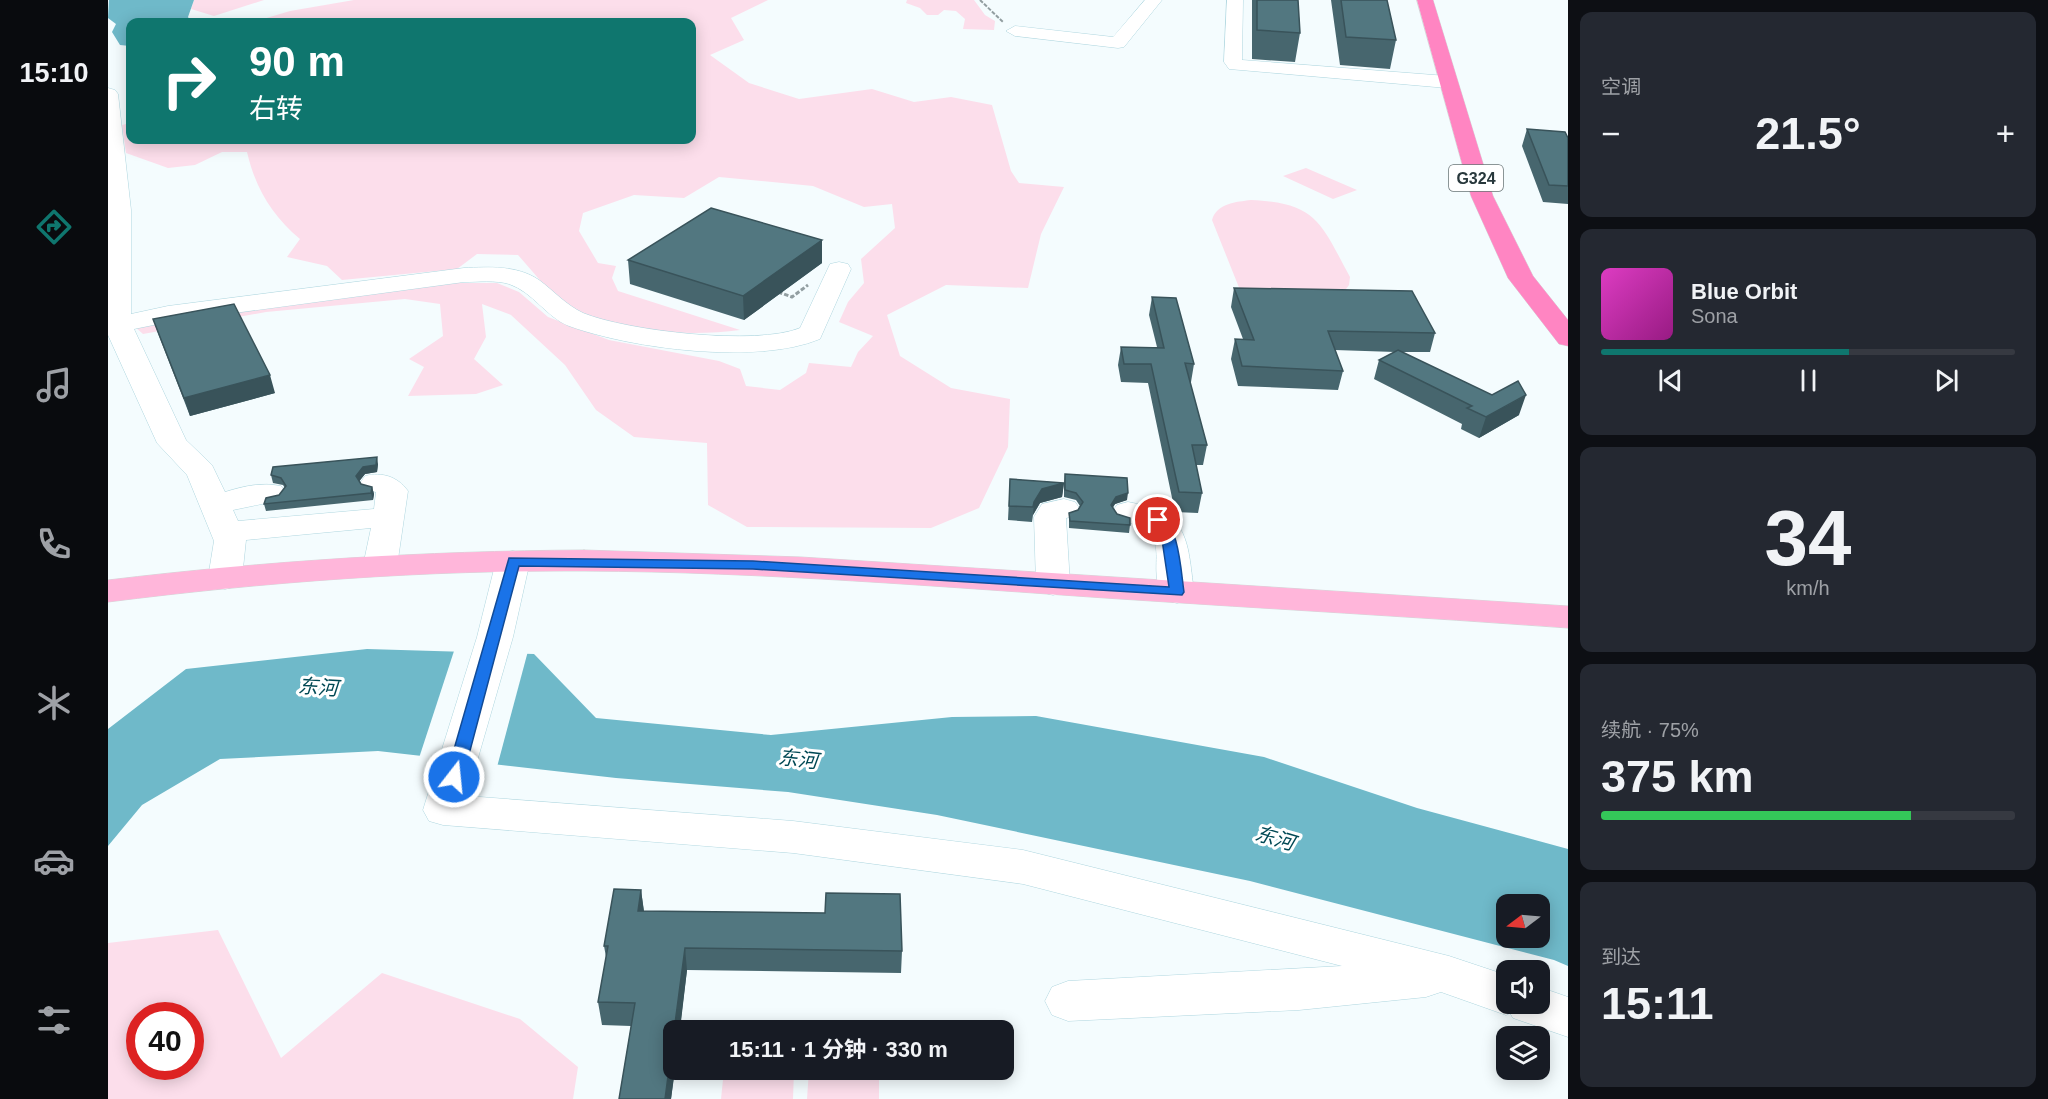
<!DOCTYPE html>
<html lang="zh">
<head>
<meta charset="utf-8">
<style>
  body { margin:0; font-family:Helvetica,"Noto Sans SC",sans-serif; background:#242831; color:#f1f3f6; height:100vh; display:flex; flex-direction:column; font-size:22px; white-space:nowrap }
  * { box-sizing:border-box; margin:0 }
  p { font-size:20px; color:#9ea1a6 }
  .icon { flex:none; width:33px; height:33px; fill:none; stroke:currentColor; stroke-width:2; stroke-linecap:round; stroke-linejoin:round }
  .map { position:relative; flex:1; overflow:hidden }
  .details { display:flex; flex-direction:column; gap:12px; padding:12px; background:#0d0f14; width:480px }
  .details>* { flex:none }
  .hud { position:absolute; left:18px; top:18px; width:570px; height:126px; border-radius:12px; box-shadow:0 3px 15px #0003; background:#0f766e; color:#fff; overflow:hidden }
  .needle { width:39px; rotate:254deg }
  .buttons { position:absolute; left:1388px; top:894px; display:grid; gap:12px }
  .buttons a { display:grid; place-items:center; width:54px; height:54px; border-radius:12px; background:#171b24; box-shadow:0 3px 15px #0003; font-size:30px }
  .speed { position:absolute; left:18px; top:1002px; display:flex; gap:12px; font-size:30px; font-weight:700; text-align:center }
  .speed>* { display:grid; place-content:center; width:78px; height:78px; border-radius:50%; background:#171b24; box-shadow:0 3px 15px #0003; line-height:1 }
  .speed .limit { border:9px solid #d22; background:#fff; color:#111 }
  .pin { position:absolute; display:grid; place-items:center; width:51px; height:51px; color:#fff; margin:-26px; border:3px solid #fff; border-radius:50%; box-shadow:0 2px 6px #0007 }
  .me { position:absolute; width:66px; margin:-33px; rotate:16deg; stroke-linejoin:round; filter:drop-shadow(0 0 4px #0008) }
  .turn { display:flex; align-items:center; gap:21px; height:126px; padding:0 24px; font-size:27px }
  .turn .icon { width:78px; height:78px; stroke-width:2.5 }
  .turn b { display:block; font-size:42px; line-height:51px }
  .big { font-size:45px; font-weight:700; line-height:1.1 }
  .details .card { flex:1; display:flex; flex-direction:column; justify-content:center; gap:9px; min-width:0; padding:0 21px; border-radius:12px; background:#242831 }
  .details .dial { align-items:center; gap:0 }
  .dial b { font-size:78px; line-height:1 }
  .song { display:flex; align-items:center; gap:18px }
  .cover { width:72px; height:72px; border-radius:9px; background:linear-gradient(135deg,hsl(310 70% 55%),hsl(310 70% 35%)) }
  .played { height:6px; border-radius:3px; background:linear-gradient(90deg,#0f766e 60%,#363941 60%) }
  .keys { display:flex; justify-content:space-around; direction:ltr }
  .heat { display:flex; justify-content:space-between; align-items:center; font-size:33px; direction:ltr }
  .charge { height:9px; border-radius:4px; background:linear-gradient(90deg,#34c759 75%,#363941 0) }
  .trip { position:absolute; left:555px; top:1020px; width:351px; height:60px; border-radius:12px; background:#171b24; box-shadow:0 3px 15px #0003; font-weight:700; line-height:60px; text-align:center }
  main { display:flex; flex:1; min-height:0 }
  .tabs { display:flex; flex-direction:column; width:108px; justify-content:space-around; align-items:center; background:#090b0e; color:#9ea1a6 }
  .tabs .icon { width:42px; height:42px }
  .tabs .current { color:#0f766e }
  .tabs b { font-size:27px; color:#f1f3f6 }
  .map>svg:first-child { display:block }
  .green { fill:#fcdeeb; fill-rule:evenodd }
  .water { fill:#6fb9c9; fill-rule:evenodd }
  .pier { fill:#f4fcfe }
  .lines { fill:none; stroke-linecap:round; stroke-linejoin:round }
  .minor-casing { stroke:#aed6df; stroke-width:1 }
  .major-casing { stroke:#d4d7d8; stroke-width:1 }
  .highway-casing { stroke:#d4d7d8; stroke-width:1 }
  .path-far1 { stroke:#929ea1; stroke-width:2; stroke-dasharray:4 1.5; stroke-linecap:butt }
  .path { stroke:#929ea1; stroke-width:3; stroke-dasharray:4.5 2; stroke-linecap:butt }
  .minor { fill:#fff; fill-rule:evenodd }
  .major { fill:#ffb6da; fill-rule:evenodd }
  .highway { fill:#ff85c2; fill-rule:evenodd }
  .wall { fill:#47666e }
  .shaded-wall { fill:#39535a }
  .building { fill:#527780; stroke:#39535a; stroke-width:1.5 }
  .route { fill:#1a73e8; stroke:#114b97; stroke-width:1.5 }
  .labels { text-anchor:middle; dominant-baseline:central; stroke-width:6; stroke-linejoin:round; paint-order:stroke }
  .shield { fill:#fff; stroke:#687476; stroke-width:1.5 }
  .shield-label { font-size:16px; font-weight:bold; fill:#28383c }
  .water-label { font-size:20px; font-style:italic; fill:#004854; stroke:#fff }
</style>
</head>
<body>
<main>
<nav class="tabs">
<b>15:10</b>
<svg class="icon current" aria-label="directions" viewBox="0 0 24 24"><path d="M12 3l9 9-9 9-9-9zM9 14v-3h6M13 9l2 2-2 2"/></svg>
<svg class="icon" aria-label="music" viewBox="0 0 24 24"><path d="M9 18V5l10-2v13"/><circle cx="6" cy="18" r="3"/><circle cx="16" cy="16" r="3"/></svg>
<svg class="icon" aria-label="phone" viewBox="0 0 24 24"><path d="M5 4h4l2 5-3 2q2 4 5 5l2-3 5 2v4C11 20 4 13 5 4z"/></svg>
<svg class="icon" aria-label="climate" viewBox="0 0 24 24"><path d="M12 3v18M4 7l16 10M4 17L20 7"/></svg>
<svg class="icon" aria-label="car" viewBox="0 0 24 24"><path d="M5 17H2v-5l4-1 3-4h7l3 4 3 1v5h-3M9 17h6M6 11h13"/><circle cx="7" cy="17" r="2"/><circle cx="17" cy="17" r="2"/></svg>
<svg class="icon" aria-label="filters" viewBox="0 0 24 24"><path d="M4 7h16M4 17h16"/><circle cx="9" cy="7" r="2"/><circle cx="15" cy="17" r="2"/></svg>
</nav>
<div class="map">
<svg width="1460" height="1099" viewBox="0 0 1460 1099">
  <rect width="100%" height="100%" fill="#f4fcfe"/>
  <!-- green -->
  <path class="green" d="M86,0H156L106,16L83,9Z
    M246,0H660L623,18L636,40L602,55L641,83L691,99L764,89L806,102L843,97L884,105L903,171L911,183L956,187L933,234L920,288L838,285L779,315L792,356L843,388L902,399L900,447L871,508L823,528L639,527L600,505L599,443L526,437L488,410L457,365L403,315L374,304L378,337L366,359L395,385L368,394L300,396L316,367L301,359L335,336L332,304L297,299L158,312L35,334L27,327L67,319L341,283H389L411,292L440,317L501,340L611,361L632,369L638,386L672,390L698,373L701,363L743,367L750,352L765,336L731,322L740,302L756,283L753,259L787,228L784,204L756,207L705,186L611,177L576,198L526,195L475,213L471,231L490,263L508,266L504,278L510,291L632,330C580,337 499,333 455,302C439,291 424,270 410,255L369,254L349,269L234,280L219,266L179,257L192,239C164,216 147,187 139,152H114L87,165L60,168L18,153L14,125L22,123V140H584V22H145L182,11Z
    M799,0H866L877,15L887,21L886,30L855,29L857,19L848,11L836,10L830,15H819L812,8L798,3Z
    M1198,168L1249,190L1225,199L1175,176Z
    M1143,200C1210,203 1213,224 1242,277L1241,285L1235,293L1136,300L1104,220C1109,203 1128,202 1143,200Z
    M110,930L173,1058L274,973L412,1019L470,1067L465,1099H0V943ZM32,1016H82V1066H32Z
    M616,1070H686L685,1099H613Z
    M701,1070H771V1099H699Z"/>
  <!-- water -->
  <path class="water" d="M1,0H86L80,17L83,22H22V46L12,45L4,32L8,24L0,18Z
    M259,649L426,654L488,718L663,735L844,717L928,716L1156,757L1309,808L1460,849V966L1446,960L1142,881L829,815L680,792L508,778L270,751L112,759L34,805L0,846V729L78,669ZM1398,904H1431V938H1398Z"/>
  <!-- pier -->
  <path class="pier" d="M347,648L420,651L389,767L311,758Z"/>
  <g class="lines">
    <defs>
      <path id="minor" d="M1037,0H1054L1016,47L1010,48L907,36L898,31L907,26L1005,37Z
        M1119,0H1135L1134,60L1339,76L1349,82L1339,88L1121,69L1116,62Z
        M0,88L7,90L10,94L23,210V314L60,306L356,268C381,267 409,265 431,280C446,291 458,305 475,313C519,331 649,346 692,328L722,264L731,262L740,264L743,269L712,339C650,365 524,349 461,326C438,317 425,292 401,284C388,280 370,282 356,282L60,322L26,329L78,440L104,465L117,492C136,486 154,482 173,486L178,493L173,500L125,510L130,521L266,509L268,492L257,490L252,483L257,476C274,472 289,476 300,491L289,566L284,573L272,576L260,573L255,566L263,528L138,540L134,578L129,586L117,589L105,586L100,578L106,541L79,475L49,443L0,335Z
        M956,499L967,502L972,509L967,516L958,518L962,584L957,592L945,595L933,592L928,584L926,517L934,504Z
        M1020,502C1081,513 1079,537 1086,592L1081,600L1069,603L1057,600C1033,563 1074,535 1009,519L1004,512L1009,505Z
        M405,551L417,554L422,561L405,637L359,796L685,821L915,850L1341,956L1398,975V1004H1431V987L1460,997V1037L1405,1018L1402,1013L1398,1015L1333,992L1318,997L1191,1010L960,1021L944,1015L937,1001L944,987L960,981L1234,966L915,884L685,853L335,825L321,821L315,810L369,637L388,561L393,554Z"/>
      <path id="major" d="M476,550L693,557L1460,606V628C1311,617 1162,609 1012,599C834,587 655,572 477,571C317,570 158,582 0,602V580C158,561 316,551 476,550Z"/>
      <path id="highway" d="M1309,0H1325L1385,196L1425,276L1460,320V346L1451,344L1400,278L1363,196Z"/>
    </defs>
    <!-- minor casing -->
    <use href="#minor" class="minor-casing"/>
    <!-- major casing -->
    <use href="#major" class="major-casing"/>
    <!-- highway casing -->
    <use href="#highway" class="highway-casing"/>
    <!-- path-far1 -->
    <path class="path-far1" d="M872,0L895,22"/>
    <!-- path -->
    <path class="path" d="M670,292L684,297L700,285"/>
    <!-- minor -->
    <use href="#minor" class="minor"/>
    <!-- major -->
    <use href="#major" class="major"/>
    <!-- highway -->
    <use href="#highway" class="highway"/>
  </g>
  <!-- wall -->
  <path class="wall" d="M1144,0H1190L1192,33L1187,62L1144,59Z
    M1223,0H1279L1288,40L1282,69L1232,65Z
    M1419,129L1460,138V204L1435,202L1414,146Z
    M714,240V263L636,320L522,284L520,260Z
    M1126,288L1327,333L1322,352H1294L1411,415L1371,438L1353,429L1354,424L1266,379L1271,360L1287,352L1227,350L1235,371L1230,390L1130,386L1123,359L1127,339H1135L1123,307Z
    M1044,297L1086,364L1083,382H1082L1099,445L1095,465H1088L1094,493L1090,513L1067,512L1040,383L1013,382L1010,365L1013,347H1049L1041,315Z
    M45,319L167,393L82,416L51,336Z
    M270,464L269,472L257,474L251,481L253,484L264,487L266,494L265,500L158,511L156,504L171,495L177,488L175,485L165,483L163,475Z
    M957,474L1019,500L1007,504L1005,507L1009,514L1022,525L1021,533L961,528V513L970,510L972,506L968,500L956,497V483L954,497L932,503L925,515L924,522L900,520L902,479L956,483Z
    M533,890L536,911L794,951L793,973L579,970L563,1099H511L523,1026L494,1025L490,1002L498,957L496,946Z"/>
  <!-- shaded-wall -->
  <path class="shaded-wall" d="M714,240V263L636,320L635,296Z
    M162,375L167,393L82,416L76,398Z
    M1418,395L1411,415L1371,438L1378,417Z
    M269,457L270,464L269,472L257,474L250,483L248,476L255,467Z
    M956,483L954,497L932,503L925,515L926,502L934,489Z
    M264,487L266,494L265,500L263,493Z
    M1020,493L1019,500L1007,504L1002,512L1003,505L1008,497Z
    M533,890L536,913L530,911Z
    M577,948L579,970L572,1030H566Z
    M566,1034V1070H567L563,1099H557Z"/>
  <!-- building -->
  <path class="building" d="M1149,0H1190L1192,33L1149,30Z
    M1233,0H1279L1288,40L1238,37Z
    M1419,129L1457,132L1460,138V186L1441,185Z
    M603,208L714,240L635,296L520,260Z
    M1126,288L1304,291L1327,333L1220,331L1235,371L1134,366L1127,339L1146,340Z
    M1044,297L1068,298L1086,364L1077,363L1099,445H1084L1094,493L1071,492L1043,364H1016L1013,347L1056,348Z
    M126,304L162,375L76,398L45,319Z
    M1290,350L1384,395L1410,381L1418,395L1378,417L1359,408L1364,406L1271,360Z
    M269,457L268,465L255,467L248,476L253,484L264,487L263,493L156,504L158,498L171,495L178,486L173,478L163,475L165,467Z
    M957,474L1019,478L1020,493L1008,497L1003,505L1009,514L1022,518V525L962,521L961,513L970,510L975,502L968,493L957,490Z
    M902,479L956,483L934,489L926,502L925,507L901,506Z
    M506,889L533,890L530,911L717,913L718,893L792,894L794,951L577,948L557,1099H511L527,1003L490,1002L500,946H496Z"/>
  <!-- route -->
  <path class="route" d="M1050,516C1071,521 1073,573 1076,592L1074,595L645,569L411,566L355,777L346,783L338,777L401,558L645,561L1061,587L1053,533L1043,520Z"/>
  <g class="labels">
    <!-- shield labels -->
    <rect class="shield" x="1341" y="165" width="54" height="26" rx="4.5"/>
    <g class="shield-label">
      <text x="1368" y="178">G324</text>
    </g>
    <!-- water labels -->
    <g class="water-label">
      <text transform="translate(210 687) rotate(4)">东河</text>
      <text transform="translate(690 759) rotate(6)">东河</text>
      <text transform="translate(1167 838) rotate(16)">东河</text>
    </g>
  </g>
</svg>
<div class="buttons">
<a><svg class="needle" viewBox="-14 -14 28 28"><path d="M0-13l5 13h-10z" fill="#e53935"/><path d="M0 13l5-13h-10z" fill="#9ea1a6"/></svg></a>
<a><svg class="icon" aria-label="sound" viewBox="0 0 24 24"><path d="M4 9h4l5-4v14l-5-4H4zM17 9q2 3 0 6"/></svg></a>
<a><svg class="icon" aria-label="layers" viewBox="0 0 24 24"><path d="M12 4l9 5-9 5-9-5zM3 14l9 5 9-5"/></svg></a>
</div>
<div class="speed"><div class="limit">40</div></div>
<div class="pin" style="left:1050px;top:520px;background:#d93025"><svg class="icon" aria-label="arrive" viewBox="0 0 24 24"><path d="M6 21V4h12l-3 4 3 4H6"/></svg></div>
<svg class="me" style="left:346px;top:777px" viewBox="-20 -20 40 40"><circle r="17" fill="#1a73e8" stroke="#fff" stroke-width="3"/><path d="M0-11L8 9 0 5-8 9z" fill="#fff"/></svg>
<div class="trip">15:11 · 1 分钟 · 330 m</div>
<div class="hud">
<div class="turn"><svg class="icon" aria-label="right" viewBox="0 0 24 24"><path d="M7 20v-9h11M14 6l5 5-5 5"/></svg><div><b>90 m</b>右转</div></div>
</div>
</div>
<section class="details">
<div class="card"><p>空调</p>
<div class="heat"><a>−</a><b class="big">21.5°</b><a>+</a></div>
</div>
<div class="card">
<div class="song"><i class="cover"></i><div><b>Blue Orbit</b><p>Sona</p></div></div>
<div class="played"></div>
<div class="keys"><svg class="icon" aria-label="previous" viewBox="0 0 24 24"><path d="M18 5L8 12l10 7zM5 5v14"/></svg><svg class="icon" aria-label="pause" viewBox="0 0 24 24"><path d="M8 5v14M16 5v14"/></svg><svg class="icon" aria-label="next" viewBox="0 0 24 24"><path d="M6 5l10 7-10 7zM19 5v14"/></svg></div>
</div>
<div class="card dial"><b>34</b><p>km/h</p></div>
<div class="card"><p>续航 · 75%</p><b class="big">375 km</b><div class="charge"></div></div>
<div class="card"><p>到达</p><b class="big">15:11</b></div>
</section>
</main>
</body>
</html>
